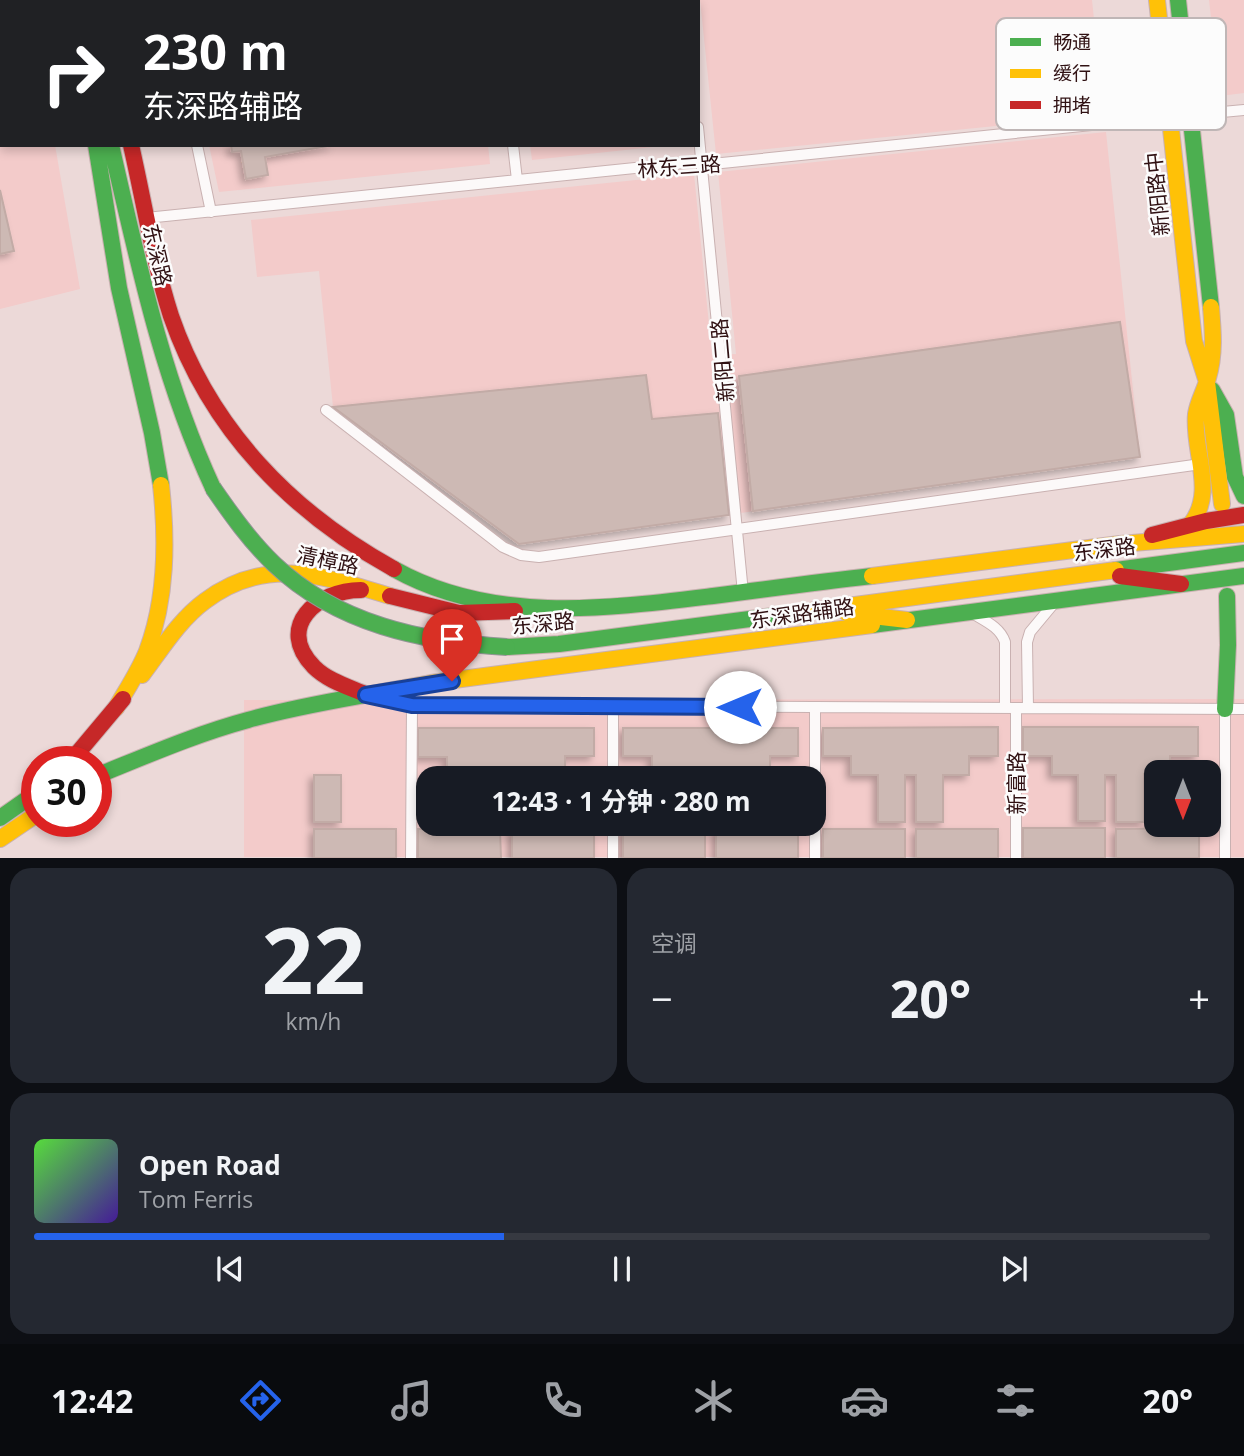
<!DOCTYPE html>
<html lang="zh">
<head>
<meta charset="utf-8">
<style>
  body { margin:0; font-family:"Open Sans","Noto Sans SC",sans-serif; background:#242831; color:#f1f3f6; height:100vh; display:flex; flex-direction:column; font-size:26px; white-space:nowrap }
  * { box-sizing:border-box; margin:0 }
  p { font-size:23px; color:#9ea1a6 }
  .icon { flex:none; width:38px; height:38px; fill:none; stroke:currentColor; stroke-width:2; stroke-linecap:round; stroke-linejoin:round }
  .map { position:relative; height:858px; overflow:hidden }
  .drawer { display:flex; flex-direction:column; gap:10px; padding:10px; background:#0d0f14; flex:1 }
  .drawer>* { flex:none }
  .top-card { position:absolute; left:0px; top:0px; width:700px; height:147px; box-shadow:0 4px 10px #0003; background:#202124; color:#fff; overflow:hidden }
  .needle { width:46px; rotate:180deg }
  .buttons { position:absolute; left:1144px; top:760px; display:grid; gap:14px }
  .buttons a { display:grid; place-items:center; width:77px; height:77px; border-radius:14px; background:#171b24; box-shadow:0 4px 10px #0003; font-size:35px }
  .speed { position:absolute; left:21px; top:746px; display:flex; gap:14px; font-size:35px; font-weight:700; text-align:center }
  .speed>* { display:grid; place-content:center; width:91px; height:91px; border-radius:50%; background:#171b24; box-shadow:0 4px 10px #0003; line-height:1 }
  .speed .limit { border:10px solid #d22; background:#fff; color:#111 }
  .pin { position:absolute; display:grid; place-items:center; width:60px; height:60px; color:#fff; margin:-72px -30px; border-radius:50% 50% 50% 0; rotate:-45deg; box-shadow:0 0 7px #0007 }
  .pin .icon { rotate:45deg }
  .me { position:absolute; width:77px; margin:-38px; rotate:270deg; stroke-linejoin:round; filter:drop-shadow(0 0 5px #0008) }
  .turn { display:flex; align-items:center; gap:24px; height:147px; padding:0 28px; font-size:32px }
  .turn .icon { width:91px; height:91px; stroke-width:2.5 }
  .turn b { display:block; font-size:49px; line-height:60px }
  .big { font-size:52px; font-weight:700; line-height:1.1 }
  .drawer .card { flex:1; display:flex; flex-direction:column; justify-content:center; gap:10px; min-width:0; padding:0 24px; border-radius:21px; background:#242831 }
  .drawer .dial { align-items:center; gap:0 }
  .dial b { font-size:91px; line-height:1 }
  .song { display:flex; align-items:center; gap:21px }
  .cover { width:84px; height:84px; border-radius:10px; background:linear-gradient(135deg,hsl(110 70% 55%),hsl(260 70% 35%)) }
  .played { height:7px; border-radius:4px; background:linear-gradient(90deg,#2563eb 40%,#363941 40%) }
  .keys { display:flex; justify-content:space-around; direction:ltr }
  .heat { display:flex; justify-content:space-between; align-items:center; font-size:38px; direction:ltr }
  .drawer .tiles { flex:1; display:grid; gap:10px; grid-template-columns:1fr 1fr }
  .card:last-child { grid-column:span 2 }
  .trip { position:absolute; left:416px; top:766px; width:410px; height:70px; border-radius:21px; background:#171b24; box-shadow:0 4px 10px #0003; font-weight:700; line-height:70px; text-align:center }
  .dock { display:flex; height:112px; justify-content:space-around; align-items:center; background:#090b0e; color:#9ea1a6 }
  .dock .icon { width:49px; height:49px }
  .dock .active { color:#2563eb }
  .dock b { font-size:32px; color:#f1f3f6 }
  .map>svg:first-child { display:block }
  .built { fill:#f3cbca; fill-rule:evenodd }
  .building { fill:#cdb9b4; stroke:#c2aba6; stroke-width:2; filter:url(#shadow) }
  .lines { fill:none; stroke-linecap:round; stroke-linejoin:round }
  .street-casing { stroke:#c9b1b1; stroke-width:12 }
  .fast-casing { stroke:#c9b1b1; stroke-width:18 }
  .slow-casing { stroke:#c9b1b1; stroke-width:18 }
  .jam-casing { stroke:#c9b1b1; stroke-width:18 }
  .street { stroke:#fcf9f9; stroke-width:10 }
  .fast { stroke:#4caf50; stroke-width:16 }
  .slow { stroke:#ffc107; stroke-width:16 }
  .jam { stroke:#c62828; stroke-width:16 }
  .fast-bridge-casing { stroke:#939696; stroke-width:18; stroke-linecap:butt }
  .fast-bridge { stroke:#4caf50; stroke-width:16 }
  .route-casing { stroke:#184099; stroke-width:18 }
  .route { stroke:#2563eb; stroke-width:12 }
  .labels { text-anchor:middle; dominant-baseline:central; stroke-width:5; stroke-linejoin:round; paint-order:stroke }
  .street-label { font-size:21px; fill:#301113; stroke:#fcfcfc }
  .key { fill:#fcfcfc; stroke:#bfb6b6; stroke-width:2 }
  .key-label { font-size:19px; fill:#301113 }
</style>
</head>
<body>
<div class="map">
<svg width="1244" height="858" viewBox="0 0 1244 858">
  <defs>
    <filter id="shadow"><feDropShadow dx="-4" dy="4" stdDeviation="3.5" flood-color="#0004"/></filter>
  </defs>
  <rect width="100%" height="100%" fill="#ecd9d8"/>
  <!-- built -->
  <path class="built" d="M0,0L29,2H2V145H55L80,289L0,309Z
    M700,0H1092L1104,115L716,154Z
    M1209,0H1244V93L1220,96Z
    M1106,132L1140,457L519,544L333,407L319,271L257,277L251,220L694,174L712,355L736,354L718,172Z
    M209,145H488L490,164L219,192Z
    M530,145H672L532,160Z
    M1244,699V857H244V700ZM1157,772H1209V824H1157ZM429,779H814V824H429Z"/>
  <!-- building -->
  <path class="building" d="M226,0H327V2H226Z
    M346,0H418L403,2Z
    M536,0H645V2H536Z
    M231,145H333L265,157L268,175L246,179L241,151L232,152Z
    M0,190L14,251L0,254Z
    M1120,322L1140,457L753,511L739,376Z
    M646,375L652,419L718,413L729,515L519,544L333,407Z
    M998,727V756H969V775H943V822H916V775H905V822H878V775H851V756H823V728Z
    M1023,727H1198V756H1170V772L1144,774V822H1116V775H1105V821H1078V775H1052V756H1023Z
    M418,728H594V756H565V775H539V779H512V775H501V779L447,775V757H418Z
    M623,728H798V756H770V775H743V779H716V775H705V779H678V775H652V756H623Z
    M314,775H341V822H314Z
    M1023,828H1105V858H1023Z
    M1199,828V858H1116V829Z
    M314,829H396V858H314Z
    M418,829H500L501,858H418Z
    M594,829V858H512V830Z
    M623,829H705V858H623Z
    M716,829H798V858H716Z
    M823,829H905V858H823Z
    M916,829H998V858H916Z"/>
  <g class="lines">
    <defs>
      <path id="street" d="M54,0L56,2
        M166,0V2
        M496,0V2
        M682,0V2
        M1190,115L1244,110
        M698,127L743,593
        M197,145L211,212
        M513,145L517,180
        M146,218L703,161L722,163L1170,117
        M326,410L503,547L521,555L539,557L1201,464
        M972,613C985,621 1000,627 1005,642V708
        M376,697L412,705L1244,709
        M1028,708L1027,642L1030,632L1055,602
        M613,779V706
        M411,858L412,705
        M613,858V824
        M815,858V707
        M1016,858V708
        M1225,858V709"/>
      <path id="fast" d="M77,0V2
        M99,0V2
        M1178,0L1211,307
        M96,145L119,288L152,433L161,485
        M111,145C138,262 162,378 213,488
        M1212,390L1226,415L1235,477L1244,496
        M394,569C492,624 606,609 713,596C766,589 819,582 872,576
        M1116,570L1244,553
        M872,625L1244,576
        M507,647L559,644L803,612
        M1225,709L1228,645L1227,596
        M96,776C146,756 196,734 248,720C286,709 326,702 365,695
        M0,818L37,792"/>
      <path id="slow" d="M1157,0L1194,341L1207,382L1222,504
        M1190,525C1217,492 1192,451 1196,414C1198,401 1205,390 1208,378C1215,354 1213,331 1211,307
        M872,576L1120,544L1244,534
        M803,612L1116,570
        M847,613L907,620
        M142,675C161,650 179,620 205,601C266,555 324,576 390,596
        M365,695L431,683L872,625
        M116,708C127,689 139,671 147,651C167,598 167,540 161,485
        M0,839L37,814"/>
      <path id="jam" d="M131,145C144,202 153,260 171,316C210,429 291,512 394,569
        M1152,535L1206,521L1244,515
        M1120,576L1181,584
        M361,590C317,590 275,627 314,667C328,681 349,687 367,695
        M390,596L459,613L515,611
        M71,761L123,699"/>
    </defs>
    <!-- street casing -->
    <use href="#street" class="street-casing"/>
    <!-- fast casing -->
    <use href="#fast" class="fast-casing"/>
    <!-- slow casing -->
    <use href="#slow" class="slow-casing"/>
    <!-- jam casing -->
    <use href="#jam" class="jam-casing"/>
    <!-- street -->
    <use href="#street" class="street"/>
    <!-- fast -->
    <use href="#fast" class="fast"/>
    <!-- slow -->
    <use href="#slow" class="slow"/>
    <!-- jam -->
    <use href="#jam" class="jam"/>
    <defs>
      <path id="fast-bridge" d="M213,488C231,514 250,541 274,564C337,624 422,642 507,647"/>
    </defs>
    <!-- fast-bridge casing -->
    <use href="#fast-bridge" class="fast-bridge-casing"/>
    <!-- fast-bridge -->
    <use href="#fast-bridge" class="fast-bridge"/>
  </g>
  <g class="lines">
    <defs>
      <path id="route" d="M452,681L366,695L412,705L740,707"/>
    </defs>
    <!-- route casing -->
    <use href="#route" class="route-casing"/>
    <!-- route -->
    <use href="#route" class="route"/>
  </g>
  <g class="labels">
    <!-- street labels -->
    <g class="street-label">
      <text transform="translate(679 166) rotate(-4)">林东三路</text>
      <text transform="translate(1157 194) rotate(-96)">新阳路中</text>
      <text transform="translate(158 255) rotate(77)">东深路</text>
      <text transform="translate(722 360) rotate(-95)">新阳二路</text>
      <text transform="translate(1104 549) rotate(-7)">东深路</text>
      <text transform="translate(328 560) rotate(12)">清樟路</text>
      <text transform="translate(802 613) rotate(-8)">东深路辅路</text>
      <text transform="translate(543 623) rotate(-5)">东深路</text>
      <text transform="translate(1016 783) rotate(-90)">新富路</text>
    </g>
  </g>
  <!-- legend -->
  <rect x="996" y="18" width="230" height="112" rx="10" class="key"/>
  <rect x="1010" y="38" width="31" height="8" fill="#4caf50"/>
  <rect x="1010" y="69" width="31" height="9" fill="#ffc107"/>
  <rect x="1010" y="101" width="31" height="8" fill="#c62828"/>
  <g class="key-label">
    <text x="1053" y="49">畅通</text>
    <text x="1053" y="80">缓行</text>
    <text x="1053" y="112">拥堵</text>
  </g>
</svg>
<div class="buttons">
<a><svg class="needle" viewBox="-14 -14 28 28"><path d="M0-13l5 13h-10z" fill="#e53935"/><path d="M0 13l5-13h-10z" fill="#9ea1a6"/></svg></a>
</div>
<div class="speed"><div class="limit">30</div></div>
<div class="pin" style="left:452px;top:681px;background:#d93025"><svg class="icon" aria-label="arrive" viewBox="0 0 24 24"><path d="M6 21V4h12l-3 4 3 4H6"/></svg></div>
<svg class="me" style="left:740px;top:707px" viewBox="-20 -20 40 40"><circle r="19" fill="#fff"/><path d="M0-13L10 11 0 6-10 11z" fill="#2563eb"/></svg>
<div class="trip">12:43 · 1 分钟 · 280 m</div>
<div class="top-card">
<div class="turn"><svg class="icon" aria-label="right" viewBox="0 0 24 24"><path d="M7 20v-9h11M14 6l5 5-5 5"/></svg><div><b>230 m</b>东深路辅路</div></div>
</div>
</div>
<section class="drawer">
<div class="tiles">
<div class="card dial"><b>22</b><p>km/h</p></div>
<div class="card"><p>空调</p>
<div class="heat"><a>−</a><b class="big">20°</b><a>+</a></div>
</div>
<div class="card">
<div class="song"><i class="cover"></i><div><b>Open Road</b><p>Tom Ferris</p></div></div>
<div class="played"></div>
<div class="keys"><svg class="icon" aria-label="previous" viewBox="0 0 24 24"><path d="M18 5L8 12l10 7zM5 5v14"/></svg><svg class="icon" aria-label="pause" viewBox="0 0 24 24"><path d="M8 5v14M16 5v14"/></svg><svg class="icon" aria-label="next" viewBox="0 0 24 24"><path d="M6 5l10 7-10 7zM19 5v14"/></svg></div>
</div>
</div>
</section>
<nav class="dock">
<b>12:42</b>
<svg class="icon active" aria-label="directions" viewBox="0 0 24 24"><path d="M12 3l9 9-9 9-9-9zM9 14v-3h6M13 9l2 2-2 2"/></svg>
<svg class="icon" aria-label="music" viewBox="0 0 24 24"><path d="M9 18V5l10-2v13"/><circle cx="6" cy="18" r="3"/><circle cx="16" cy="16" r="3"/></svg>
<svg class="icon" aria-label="phone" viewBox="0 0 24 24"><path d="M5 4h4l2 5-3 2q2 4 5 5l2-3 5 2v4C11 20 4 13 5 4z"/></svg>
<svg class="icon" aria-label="climate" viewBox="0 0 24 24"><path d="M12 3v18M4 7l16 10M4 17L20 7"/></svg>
<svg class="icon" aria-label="car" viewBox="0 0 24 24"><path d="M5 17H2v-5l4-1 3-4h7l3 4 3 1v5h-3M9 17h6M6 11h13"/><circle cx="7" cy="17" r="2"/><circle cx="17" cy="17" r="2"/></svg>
<svg class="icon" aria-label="filters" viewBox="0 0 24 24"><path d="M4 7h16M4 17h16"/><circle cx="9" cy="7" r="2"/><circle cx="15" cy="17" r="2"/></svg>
<b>20°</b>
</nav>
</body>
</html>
